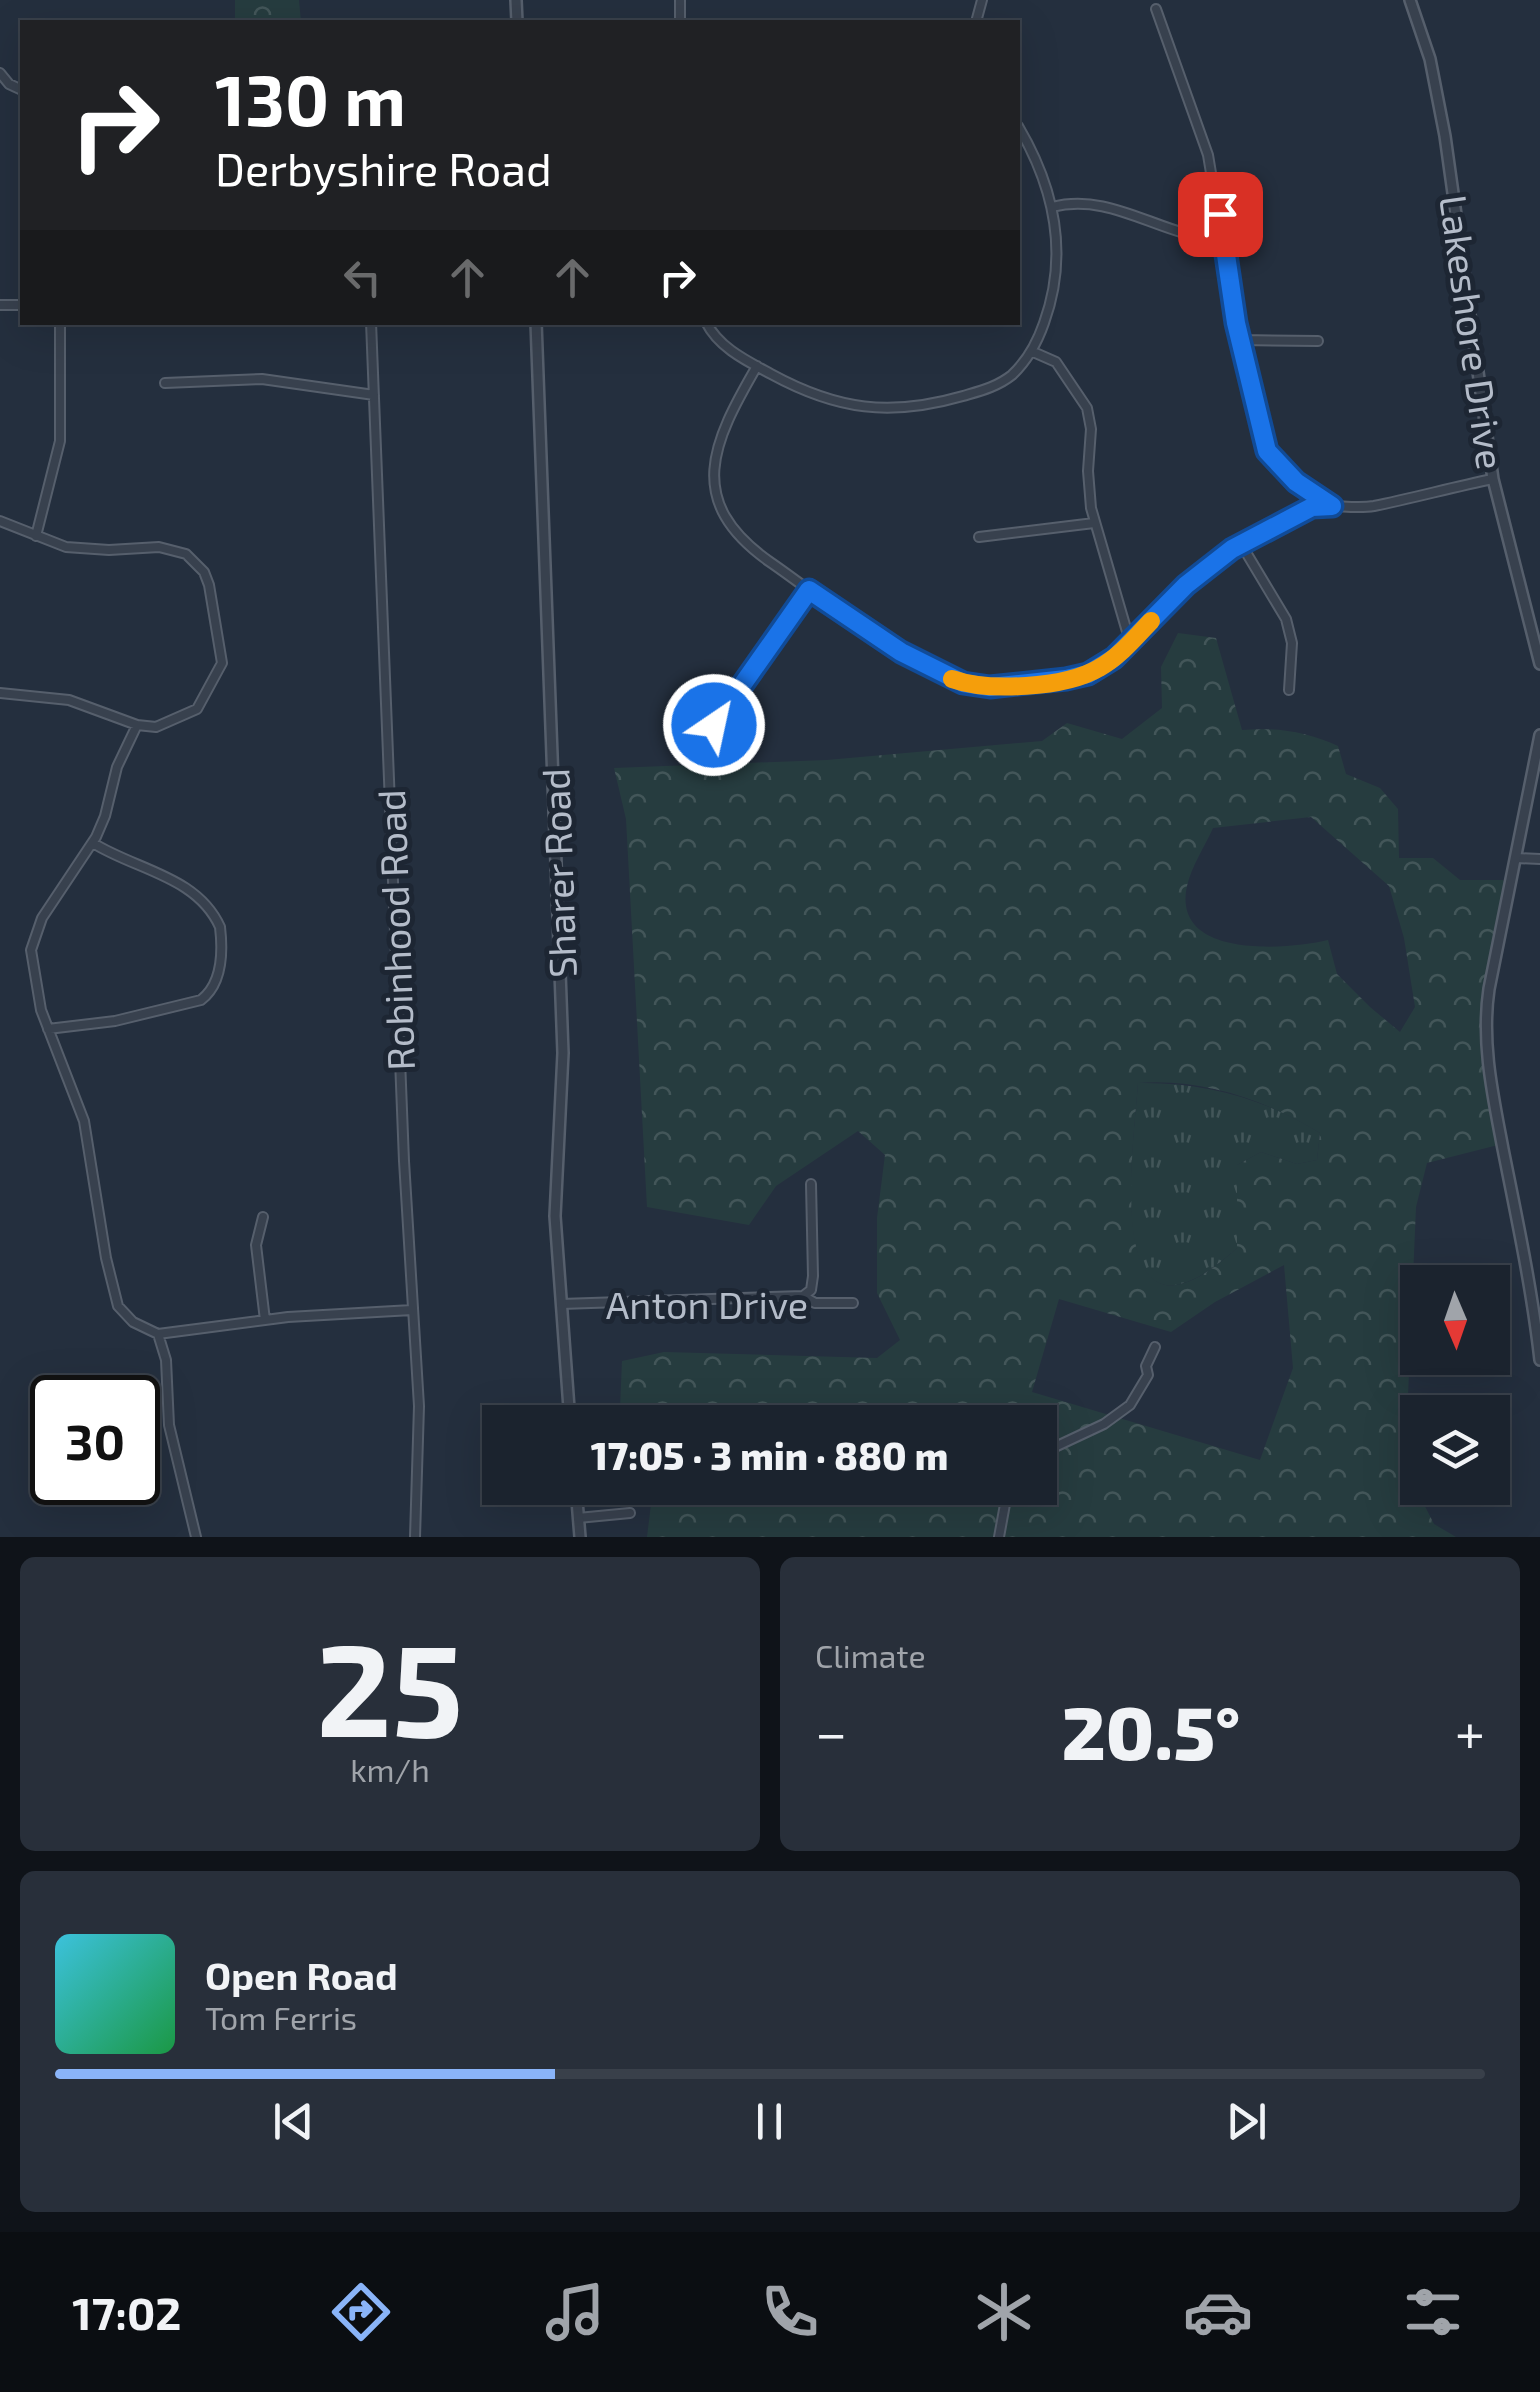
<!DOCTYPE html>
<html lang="en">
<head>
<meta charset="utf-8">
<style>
  body { margin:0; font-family:"Exo 2",sans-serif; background:#282f3a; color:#f1f3f6; height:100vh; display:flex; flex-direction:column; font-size:38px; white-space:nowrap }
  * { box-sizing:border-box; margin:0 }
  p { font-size:32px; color:#a0a4aa }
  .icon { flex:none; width:55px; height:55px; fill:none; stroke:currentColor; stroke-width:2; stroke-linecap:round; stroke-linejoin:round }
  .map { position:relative; height:1537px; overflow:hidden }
  .panel { display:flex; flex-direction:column; gap:20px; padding:20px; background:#0f1319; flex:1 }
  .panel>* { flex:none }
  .hud { position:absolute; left:20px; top:20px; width:1000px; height:305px; border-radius:0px; box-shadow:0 10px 40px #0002,0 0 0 2px #39404a; background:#202124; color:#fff; overflow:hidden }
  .needle { width:65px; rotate:178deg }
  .tools { position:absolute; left:1400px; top:1265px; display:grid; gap:20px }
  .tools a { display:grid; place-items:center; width:110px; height:110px; border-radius:0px; background:#1b232e; box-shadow:0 10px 40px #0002,0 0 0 2px #39404a; font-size:50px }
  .speed { position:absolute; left:30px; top:1375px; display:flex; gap:20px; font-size:50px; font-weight:700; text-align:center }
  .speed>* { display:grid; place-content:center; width:130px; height:130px; border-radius:50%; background:#1b232e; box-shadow:0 10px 40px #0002,0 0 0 2px #39404a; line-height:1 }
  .speed .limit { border:5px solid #111; border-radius:15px; background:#fff; color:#111 }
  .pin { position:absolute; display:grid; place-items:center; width:85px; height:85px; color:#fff; margin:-42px; border-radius:20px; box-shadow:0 5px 15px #0006 }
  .me { position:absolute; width:110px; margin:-55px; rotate:34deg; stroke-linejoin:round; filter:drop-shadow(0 0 8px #0008) }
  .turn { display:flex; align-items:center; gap:35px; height:210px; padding:0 30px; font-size:45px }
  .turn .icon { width:130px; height:130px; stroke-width:2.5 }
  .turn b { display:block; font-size:70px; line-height:85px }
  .lanes { display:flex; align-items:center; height:95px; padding:0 30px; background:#0003; justify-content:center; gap:50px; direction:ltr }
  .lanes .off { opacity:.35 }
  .big { font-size:75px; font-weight:800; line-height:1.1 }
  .panel .card { flex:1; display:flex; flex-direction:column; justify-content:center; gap:15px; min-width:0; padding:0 35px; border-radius:15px; background:#282f3a }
  .panel .dial { align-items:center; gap:0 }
  .dial b { font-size:130px; line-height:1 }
  .song { display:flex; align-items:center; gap:30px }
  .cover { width:120px; height:120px; border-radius:15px; background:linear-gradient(135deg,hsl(190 70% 55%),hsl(140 70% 35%)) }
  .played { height:10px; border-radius:5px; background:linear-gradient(90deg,#8ab4f8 35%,#39404a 35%) }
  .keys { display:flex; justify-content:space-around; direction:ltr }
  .heat { display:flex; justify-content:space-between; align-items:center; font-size:55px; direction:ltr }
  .panel .tiles { flex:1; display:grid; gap:20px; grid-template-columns:1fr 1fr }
  .card:last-child { grid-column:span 2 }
  .trip { position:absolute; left:482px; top:1405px; width:575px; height:100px; border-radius:0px; background:#1b232e; box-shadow:0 10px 40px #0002,0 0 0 2px #39404a; font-weight:800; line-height:100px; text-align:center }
  .menu { display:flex; height:160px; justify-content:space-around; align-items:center; background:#0b0e12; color:#a0a4aa }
  .menu .icon { width:70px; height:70px }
  .menu .active { color:#8ab4f8 }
  .menu b { font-size:45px; color:#f1f3f6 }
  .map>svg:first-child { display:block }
  .grass { fill:url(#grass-tufts) }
  .forest { fill:url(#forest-crowns); fill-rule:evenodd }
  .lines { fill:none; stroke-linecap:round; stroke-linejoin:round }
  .minor-casing { stroke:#565f6c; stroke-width:12 }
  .tertiary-casing { stroke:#565f6c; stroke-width:14 }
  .minor { stroke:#38414e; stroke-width:8 }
  .tertiary { stroke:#38414e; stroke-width:9 }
  .route-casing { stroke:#114b97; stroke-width:25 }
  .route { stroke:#1a73e8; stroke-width:18 }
  .slow { stroke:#f59e0b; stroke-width:18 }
  .labels { text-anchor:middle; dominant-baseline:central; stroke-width:10; stroke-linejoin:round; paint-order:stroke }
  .street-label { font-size:38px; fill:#b4bcc9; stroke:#1d2633 }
</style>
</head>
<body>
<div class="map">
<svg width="1540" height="1537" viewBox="0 0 1540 1537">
  <defs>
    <pattern id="grass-tufts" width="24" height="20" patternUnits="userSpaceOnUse" patternTransform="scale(2.5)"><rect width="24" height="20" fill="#263c3f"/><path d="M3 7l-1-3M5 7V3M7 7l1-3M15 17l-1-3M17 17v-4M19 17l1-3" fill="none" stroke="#435659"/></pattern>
    <pattern id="forest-crowns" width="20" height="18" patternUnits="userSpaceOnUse" patternTransform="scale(2.5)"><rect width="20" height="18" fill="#263c3f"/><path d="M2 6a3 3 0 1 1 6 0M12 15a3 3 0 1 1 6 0" fill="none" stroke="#435659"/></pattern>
  </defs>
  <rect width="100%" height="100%" fill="#242f3e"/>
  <!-- grass -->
  <path class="grass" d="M1138,1083C1204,1082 1264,1098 1320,1133L1317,1160L1297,1164L1261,1152L1237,1165V1248C1100,1372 1133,1154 1138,1083Z"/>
  <!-- forest -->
  <path class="forest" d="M235,0H299L301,22H235Z
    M1178,633L1216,638L1242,730C1277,727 1307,732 1338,746L1346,774L1380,788L1398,809L1399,858H1433L1460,880H1503L1506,883L1485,988L1482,1031L1498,1145L1427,1163L1416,1207L1408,1396L1411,1479L1434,1524L1456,1537H647L653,1488H1040V1422H628L620,1409L622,1361L664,1352L877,1358L900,1340L877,1293V1218L885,1155L858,1131L776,1186L749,1225L647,1207L626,819L614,768L827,760L1042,741L1067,723L1122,739L1162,708L1161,667ZM1311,817L1389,886L1404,938L1415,1007L1400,1032L1370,1007L1337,974L1328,940C1286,950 1171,959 1187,886C1191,867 1205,846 1213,828ZM1138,1083C1202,1078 1266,1100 1320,1133L1317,1160L1297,1164L1261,1152L1237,1165V1248C1101,1372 1133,1154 1138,1083ZM1284,1265L1293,1368L1260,1460L1032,1392L1059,1299L1171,1332L1215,1302Z"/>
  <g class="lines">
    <defs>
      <path id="minor" d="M1156,9L1208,155L1236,323L1250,369L1260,433L1271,457L1297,483L1329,504
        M680,22V0
        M976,22L982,0
        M0,73L9,84L22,90
        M1052,207C1114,191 1163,239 1223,239
        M0,305H22
        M371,322L404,1161L419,1406L415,1537
        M706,322C719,348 747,361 771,374C837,410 890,417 963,396C980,391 997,387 1012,375C1027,361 1037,343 1044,323C1069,254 1054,187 1018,126
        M1241,340L1318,341
        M1031,351L1056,362L1087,408L1091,429L1088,471L1091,508L1130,642
        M757,366C713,442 683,501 770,562C821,597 905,667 963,683C990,691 1018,685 1046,682C1072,678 1095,674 1116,656C1165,613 1200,567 1259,533C1276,524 1302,507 1321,506C1339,505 1356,509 1374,506C1414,498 1453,487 1493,479
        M165,383L262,379L374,395
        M0,521L66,547L109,550L159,547L186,554L204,572L209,585L222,663L197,709L156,727L137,725L69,700L0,693
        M36,536L60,441V322
        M979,537L1094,523
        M1241,544L1286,619L1292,643L1289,690
        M137,725L117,767L105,816L96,837L42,918L31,950L41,1010L84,1121L106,1258L118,1306L133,1322L158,1334L288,1317L412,1310
        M714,725L809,590
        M1516,858L1540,859
        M48,1029L115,1021L201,1000C222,984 223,952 220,927C197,876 136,870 93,843
        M263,1217L256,1245L265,1320
        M803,1296L811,1290L813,1276L811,1184
        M561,1304L803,1296L815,1303H853
        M158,1334L166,1360L169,1425L196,1537
        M1040,1454L1104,1424L1130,1405L1148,1375L1146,1366L1155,1347
        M578,1518L630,1513
        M999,1537L1008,1488"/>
      <path id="tertiary" d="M516,0L517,22
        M1410,0L1430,59L1445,136L1493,479L1540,664
        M536,322L563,1053L555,1216L570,1422
        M1540,735L1489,989C1481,1043 1493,1096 1503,1149C1517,1219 1532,1289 1540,1360
        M576,1488L580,1537"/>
    </defs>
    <!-- minor casing -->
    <use href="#minor" class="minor-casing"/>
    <!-- tertiary casing -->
    <use href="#tertiary" class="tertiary-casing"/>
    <!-- minor -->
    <use href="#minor" class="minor"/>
    <!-- tertiary -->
    <use href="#tertiary" class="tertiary"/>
  </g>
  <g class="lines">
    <defs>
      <path id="route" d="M714,725L809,590L901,652L963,683L990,687L1066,679L1088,674L1114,658L1186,585L1232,549L1312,507L1332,506L1296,482L1267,451L1236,323L1220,214"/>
    </defs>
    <!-- route casing -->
    <use href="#route" class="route-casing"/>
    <!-- route -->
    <use href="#route" class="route"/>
    <!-- slow -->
    <path class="slow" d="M952,679C988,692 1065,688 1099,668C1119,657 1135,638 1151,621"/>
  </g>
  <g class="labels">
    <!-- street labels -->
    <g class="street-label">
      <text transform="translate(1473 332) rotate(82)">Lakeshore Drive</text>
      <text transform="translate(558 873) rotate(-92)">Sharer Road</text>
      <text transform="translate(395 930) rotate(-92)">Robinhood Road</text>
      <text x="707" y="1304">Anton Drive</text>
    </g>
  </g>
</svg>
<div class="tools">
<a><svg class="needle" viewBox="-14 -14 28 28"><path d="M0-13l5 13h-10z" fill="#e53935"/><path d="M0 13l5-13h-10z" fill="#a0a4aa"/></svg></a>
<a><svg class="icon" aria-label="layers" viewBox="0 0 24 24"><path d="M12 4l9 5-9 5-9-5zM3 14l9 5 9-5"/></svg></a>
</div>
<div class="speed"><div class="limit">30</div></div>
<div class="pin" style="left:1220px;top:214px;background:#d93025"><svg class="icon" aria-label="arrive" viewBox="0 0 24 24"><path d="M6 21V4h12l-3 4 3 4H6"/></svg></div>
<svg class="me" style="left:714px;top:725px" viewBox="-20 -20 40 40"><circle r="17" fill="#1a73e8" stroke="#fff" stroke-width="3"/><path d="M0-11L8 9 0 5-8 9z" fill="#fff"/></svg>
<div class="trip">17:05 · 3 min · 880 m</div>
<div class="hud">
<div class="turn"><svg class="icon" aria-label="right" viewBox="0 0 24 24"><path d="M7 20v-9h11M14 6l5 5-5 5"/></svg><div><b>130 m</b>Derbyshire Road</div></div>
<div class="lanes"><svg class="icon off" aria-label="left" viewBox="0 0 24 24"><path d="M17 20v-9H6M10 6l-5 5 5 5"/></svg><svg class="icon off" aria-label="ahead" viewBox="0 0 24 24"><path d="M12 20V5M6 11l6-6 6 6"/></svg><svg class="icon off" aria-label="ahead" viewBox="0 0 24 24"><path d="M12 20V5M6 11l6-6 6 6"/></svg><svg class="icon" aria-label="right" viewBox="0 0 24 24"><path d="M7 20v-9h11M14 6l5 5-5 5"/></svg></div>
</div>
</div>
<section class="panel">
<div class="tiles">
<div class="card dial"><b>25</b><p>km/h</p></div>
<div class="card"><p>Climate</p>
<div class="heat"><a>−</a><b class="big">20.5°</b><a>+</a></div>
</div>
<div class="card">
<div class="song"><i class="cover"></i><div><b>Open Road</b><p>Tom Ferris</p></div></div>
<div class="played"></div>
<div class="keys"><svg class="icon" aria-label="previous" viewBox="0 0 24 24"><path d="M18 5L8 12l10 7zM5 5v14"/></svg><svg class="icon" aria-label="pause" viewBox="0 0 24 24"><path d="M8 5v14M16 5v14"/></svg><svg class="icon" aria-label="next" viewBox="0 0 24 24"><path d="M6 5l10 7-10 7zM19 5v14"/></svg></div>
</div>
</div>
</section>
<nav class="menu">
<b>17:02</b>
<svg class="icon active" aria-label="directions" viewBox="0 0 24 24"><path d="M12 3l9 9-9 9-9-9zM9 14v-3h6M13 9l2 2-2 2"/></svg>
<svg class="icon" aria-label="music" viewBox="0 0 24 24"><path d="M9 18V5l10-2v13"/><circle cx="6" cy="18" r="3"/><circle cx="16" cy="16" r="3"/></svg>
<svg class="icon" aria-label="phone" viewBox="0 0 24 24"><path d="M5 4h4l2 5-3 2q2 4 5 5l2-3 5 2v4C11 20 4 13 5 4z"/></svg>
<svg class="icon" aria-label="climate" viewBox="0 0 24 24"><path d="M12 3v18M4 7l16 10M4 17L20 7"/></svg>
<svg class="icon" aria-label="car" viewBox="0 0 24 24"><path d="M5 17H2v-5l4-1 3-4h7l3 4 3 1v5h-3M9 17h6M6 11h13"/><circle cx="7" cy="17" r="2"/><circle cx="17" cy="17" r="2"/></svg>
<svg class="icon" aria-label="filters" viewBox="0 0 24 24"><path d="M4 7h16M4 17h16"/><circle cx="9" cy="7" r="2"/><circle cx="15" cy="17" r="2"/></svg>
</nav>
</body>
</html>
